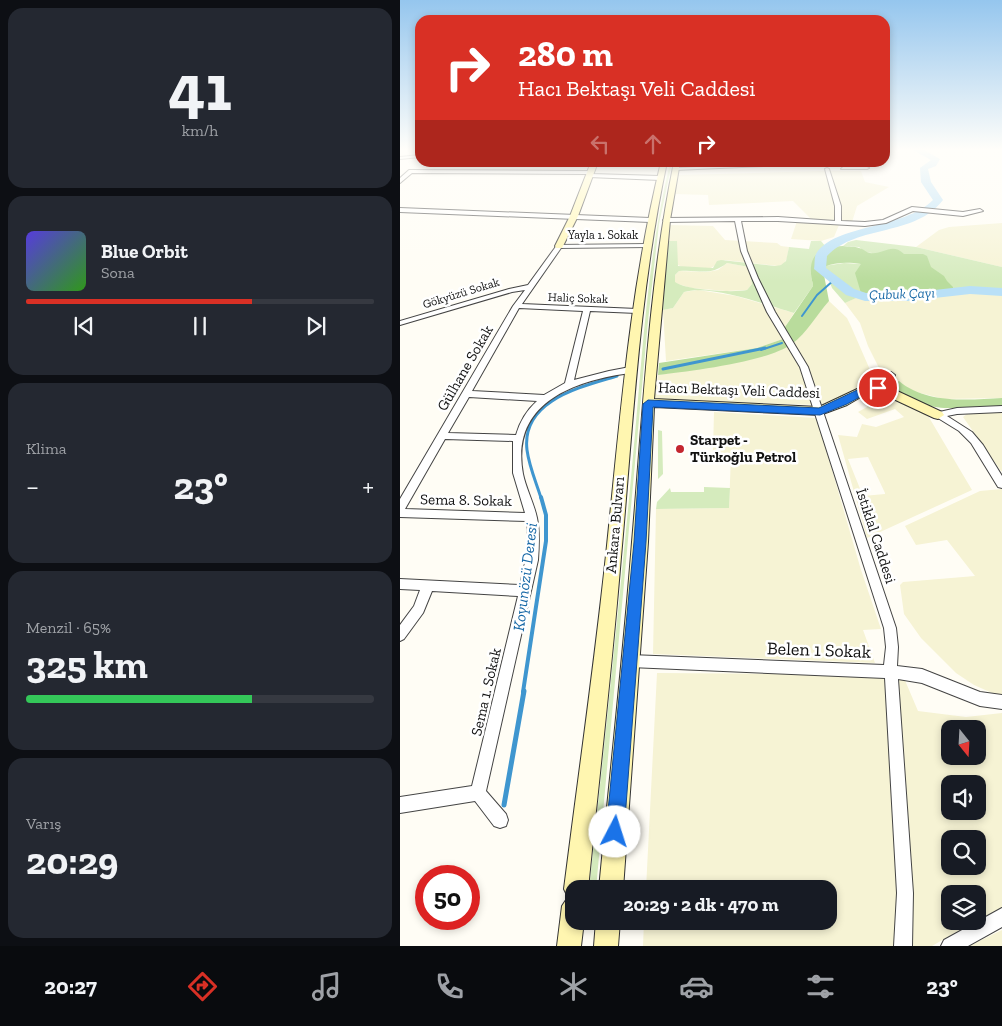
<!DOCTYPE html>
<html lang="tr">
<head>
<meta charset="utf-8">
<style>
  body { margin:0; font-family:"Zilla Slab",serif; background:#242831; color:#f1f3f6; height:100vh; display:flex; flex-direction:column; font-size:19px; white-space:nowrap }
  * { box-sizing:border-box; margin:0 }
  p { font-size:16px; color:#9ea1a6 }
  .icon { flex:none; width:28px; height:28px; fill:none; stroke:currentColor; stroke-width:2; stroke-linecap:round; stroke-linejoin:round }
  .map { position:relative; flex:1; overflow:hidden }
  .panel { display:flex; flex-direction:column; gap:8px; padding:8px; background:#0d0f14; width:400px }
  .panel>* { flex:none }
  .banner { position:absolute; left:15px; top:15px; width:475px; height:152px; border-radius:15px; box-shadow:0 2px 8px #0003; background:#d93025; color:#fff; overflow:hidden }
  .needle { width:32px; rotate:162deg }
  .fabs { position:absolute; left:541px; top:720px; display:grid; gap:10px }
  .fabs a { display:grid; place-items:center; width:45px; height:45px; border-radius:10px; background:#171b24; box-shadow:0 2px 8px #0003; font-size:25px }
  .speed { position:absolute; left:15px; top:865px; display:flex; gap:10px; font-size:25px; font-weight:700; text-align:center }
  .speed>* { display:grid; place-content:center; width:65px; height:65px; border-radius:50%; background:#171b24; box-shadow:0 2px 8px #0003; line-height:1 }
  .speed .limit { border:8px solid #d22; background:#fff; color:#111 }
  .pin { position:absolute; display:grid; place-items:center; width:42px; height:42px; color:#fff; margin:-21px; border:2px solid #fff; border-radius:50%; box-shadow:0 1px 5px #0007 }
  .me { position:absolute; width:55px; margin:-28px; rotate:5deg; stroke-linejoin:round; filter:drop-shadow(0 0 4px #0008) }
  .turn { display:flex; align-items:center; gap:18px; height:105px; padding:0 20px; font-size:22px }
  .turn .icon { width:65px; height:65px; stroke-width:2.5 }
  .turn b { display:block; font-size:35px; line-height:42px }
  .lanes { display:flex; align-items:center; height:48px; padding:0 20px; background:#0003; justify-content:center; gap:25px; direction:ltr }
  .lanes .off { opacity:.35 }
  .big { font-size:38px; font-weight:700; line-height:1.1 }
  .panel .card { flex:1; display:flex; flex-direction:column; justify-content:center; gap:8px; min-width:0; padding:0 18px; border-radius:15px; background:#242831 }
  .panel .dial { align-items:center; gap:0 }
  .dial b { font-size:65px; line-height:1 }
  .song { display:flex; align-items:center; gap:15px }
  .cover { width:60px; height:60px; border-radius:8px; background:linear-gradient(135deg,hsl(250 70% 55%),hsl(110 70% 35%)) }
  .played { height:5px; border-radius:2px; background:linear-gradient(90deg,#d93025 65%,#363941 65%) }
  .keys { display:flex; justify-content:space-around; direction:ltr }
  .heat { display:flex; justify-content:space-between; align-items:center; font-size:28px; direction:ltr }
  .charge { height:8px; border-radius:4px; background:linear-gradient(90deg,#34c759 65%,#363941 0) }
  .trip { position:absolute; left:165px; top:880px; width:272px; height:50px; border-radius:15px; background:#171b24; box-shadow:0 2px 8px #0003; font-weight:700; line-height:50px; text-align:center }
  .dock { display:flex; height:80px; justify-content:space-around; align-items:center; background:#090b0e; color:#9ea1a6 }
  .dock .icon { width:35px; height:35px }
  .dock .on { color:#d93025 }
  .dock b { font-size:22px; color:#f1f3f6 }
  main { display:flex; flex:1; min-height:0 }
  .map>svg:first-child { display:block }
  .farmland { fill:#f6f3d4; fill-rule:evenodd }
  .green { fill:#d5ebbd; fill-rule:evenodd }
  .forest { fill:#b9dc9c }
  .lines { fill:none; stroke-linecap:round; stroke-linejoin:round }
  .stream-far3 { stroke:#3f96cf; stroke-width:2 }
  .stream-far2 { stroke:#3f96cf; stroke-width:3 }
  .stream-far1 { stroke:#3f96cf; stroke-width:4 }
  .stream { stroke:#3f96cf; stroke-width:5 }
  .river { fill:#b9e0f7; fill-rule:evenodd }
  .street-casing { stroke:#444; stroke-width:2 }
  .secondary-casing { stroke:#333; stroke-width:2 }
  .street { fill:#fff; fill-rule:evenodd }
  .secondary { fill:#fff6b0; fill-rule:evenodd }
  .route { fill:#1a73e8; stroke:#114b97 }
  .poi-dot { fill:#c4262e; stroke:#fff; stroke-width:2 }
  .labels { text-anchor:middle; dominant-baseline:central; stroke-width:5; stroke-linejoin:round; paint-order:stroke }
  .far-street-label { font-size:12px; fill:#111; stroke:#fff }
  .far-water-label { font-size:14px; font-style:italic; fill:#1768a6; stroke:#fff }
  .street-label { font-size:15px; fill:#111; stroke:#fff }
  .poi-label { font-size:15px; font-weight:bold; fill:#111; stroke:#fff; text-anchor:start }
  .water-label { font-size:16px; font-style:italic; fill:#1768a6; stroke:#fff }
  .near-street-label { font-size:18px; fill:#111; stroke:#fff }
</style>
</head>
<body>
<main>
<section class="panel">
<div class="card dial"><b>41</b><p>km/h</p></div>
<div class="card">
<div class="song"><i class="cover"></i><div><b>Blue Orbit</b><p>Sona</p></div></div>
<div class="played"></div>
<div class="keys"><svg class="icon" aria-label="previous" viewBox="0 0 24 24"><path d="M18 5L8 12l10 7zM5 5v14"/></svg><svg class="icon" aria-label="pause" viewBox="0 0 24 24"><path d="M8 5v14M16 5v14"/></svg><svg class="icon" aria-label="next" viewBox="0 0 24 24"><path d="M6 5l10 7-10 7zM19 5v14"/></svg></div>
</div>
<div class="card"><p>Klima</p>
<div class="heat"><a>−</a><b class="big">23°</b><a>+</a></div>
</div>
<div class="card"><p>Menzil · 65%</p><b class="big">325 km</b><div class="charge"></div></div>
<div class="card"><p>Varış</p><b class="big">20:29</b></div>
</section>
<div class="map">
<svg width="602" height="946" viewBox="0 0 602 946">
  <rect width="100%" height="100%" fill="#fffdf5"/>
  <!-- farmland -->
  <path class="farmland" d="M423,171H461L465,182L489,187L457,206L452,222L411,219L393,201L309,205L308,195L274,194L278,175Z
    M397,221L439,225L434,237L421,241L391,239Z
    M602,223V267L516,247L539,230L549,227Z
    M269,225L313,226L325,240L377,243L381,246L389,247L387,258L384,264L378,266L325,260L309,269L282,267L276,264L277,241H268Z
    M327,263L349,267L352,284L347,290L326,291L291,288L275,283V275L279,271L307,272L318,270Z
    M298,290L336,296L394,313L385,327L383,339L357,348L266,361L263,310L273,308L284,292Z
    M573,291L602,294V398L544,399L516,392L506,388L479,368L468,346L460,323L445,303L455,298L492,299Z
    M429,301L447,318L450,324L474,379L468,385L422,405L254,401L258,375L338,362L378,351L396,340Z
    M480,392L527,414L572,490L467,538L438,435L457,437L462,424L476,427L504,417L495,409L467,419L458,412L474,403L479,407L490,401ZM468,457L485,493V494L463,496L448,459Z
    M314,412L417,418L461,570L481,629L463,630L475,663L253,654L256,509L329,508L331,455L318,454L313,450Z
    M602,412V471H601L563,417L567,414Z
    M602,489V695L599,696L574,685L556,673L521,638L504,614L500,585L503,582L575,576L547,540L516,545L505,526L580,491Z
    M257,673L411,674L504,678L518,711L566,717L602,713V909L578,920V894H550V921H575L532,946H243L244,921H429V889H246ZM550,729H578V756H550ZM550,784H578V811H550ZM550,839H578V866H550Z
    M602,930V946H569Z"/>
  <!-- green -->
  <path class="green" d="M270,163H272L259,224L248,321L196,889H189C204,748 219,607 232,467C242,365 246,262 270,163Z
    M456,240L516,247L602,267V294L573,291L492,299L456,298L445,303L432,288L424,266L444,263L460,264L472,253L465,252L459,247L443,246L448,242Z
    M268,241H277L278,266L313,268L317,261L321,260L375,266L381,265L386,261L389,247L409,249L411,241H421L426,247C417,253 410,263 411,274C411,279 413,282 413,286L394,313C366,305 311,284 284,292L273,308L263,310ZM327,263L349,267L352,284L347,290C333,293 285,290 275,282V275L279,271C299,269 309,277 327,263Z
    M258,430L262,431L263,474L258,479Z
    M304,487L330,488L329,508L256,509L257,502L270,488L271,492H304Z"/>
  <!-- forest -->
  <path class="forest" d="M443,246C448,247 455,246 459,248C464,249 465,252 470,253C484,255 491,242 504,254H523L527,256L531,267L544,276L547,281L553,287V289L526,296L503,288L496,291L497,299C490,300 486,295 479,295C472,295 468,296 461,293L455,273L461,264C449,262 435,262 424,267V275L429,301C417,314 407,333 392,344C367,362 290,371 258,375L259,363L357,348L383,339L385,327L413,286C413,282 411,279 411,274C409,251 425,247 443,246Z
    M499,381C526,404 568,400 602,398V406C555,405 536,419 492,386Z"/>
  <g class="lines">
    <!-- stream-far3 -->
    <path class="stream-far3" d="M402,316L417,295L434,280
      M361,350L382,343"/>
    <!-- stream-far2 -->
    <path class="stream-far2" d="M263,369L365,348
      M141,498C136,482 129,466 127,450C121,400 181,387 217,376"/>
    <!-- stream-far1 -->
    <path class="stream-far1" d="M123,692L146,541V515L141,497"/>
    <!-- stream -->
    <path class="stream" d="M104,805L124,691"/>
    <!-- river -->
    <path class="river" d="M511,149H522L540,159L536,166L528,169L531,182L543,200C515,237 458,224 427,256L426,268L454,289L466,293H508L570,286L602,288V296L570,294L508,301H465L446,295L414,269C415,264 414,258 416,254C434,224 505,229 533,200L521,182L520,168L531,160Z"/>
    <defs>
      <path id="street" d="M20,155V157L0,159V157Z
        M401,162H452L275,170L273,169L275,168Z
        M443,167H467L469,168L467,169H441Z
        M427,168L429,169L441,206V221L465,222L483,220L512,207L563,212L580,209L583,211L563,216L513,211L486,223L465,226L378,221H341L347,251L358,278L375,312L408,367L496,628L498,647L497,666L522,669L580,692L602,695V709L580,706L522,683L498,679L513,893L512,946H494L497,893L485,678L230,667L225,666L223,661L225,656L230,655L484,665L486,647L484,628L400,367L367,312L352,278L341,251L335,221L266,222L263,220L266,218L378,217L435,221V206L425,169Z
        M9,170L190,171L192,174L260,176L263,178L260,180L189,177L187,174L12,173L0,183V178Z
        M0,208L250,218L253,220L250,222L0,212Z
        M246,244L248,245V247L161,248L122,304L237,309L241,311L237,313L190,311L174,380L209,371L230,367L234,370L230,373C173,381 110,403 123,474C126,489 134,503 137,518C140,532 139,546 138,560L86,791L106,814L108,820L106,826L100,828L94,826L75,801L0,813V797L72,786L118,596L32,591L23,613L4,639L0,641V625L14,606L20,590L0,589V579L120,585C125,564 130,543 127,521L0,517V499L113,306L125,290L112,292L0,325V321L109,289L128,285L157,245ZM119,308L183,311L165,383L144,395L72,391ZM69,397L137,401C127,410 120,421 116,435L48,433ZM45,439L113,441V473L125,513L5,509Z
        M491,372L495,375L494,377L473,389H467L466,387Z
        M602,406V412L557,414L547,416L572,432L583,445L602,476V488L598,487L571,443L559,431L533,415L535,413L557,408Z
        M602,908V927L568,946H541L544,940Z"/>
      <path id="secondary" d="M191,162H198L178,216L162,248H156L155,246L170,216Z
        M261,162H267C239,293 233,425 221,557C212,668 199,778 188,889H174V921H184L181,946H157L162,906L168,897L164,889C178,778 194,667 206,555C220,423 229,292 261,162Z
        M274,162H280L270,220L254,399L419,407L470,383L495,390L542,412L544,415L538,419L534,418L487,396L471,391L447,405L420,415L254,407L248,542L223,889H199C210,773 223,658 232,542C243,415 248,288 274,162Z
        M196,921H220L218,946H194Z"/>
    </defs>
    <!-- street casing -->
    <use href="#street" class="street-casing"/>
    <!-- secondary casing -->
    <use href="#secondary" class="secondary-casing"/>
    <!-- street -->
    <use href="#street" class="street"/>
    <!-- secondary -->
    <use href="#secondary" class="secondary"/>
  </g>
  <!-- sky -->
  <linearGradient id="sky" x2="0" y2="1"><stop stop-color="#95c6ee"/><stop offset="0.53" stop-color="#fffefa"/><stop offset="1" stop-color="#fffefa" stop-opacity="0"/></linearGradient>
  <rect width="602" height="282" fill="url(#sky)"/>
  <!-- route -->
  <path class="route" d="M470,384L481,386L483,388L478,391H471L447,404L420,415L253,407L246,542L224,832L222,838L215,841L209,838L206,832L234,542L243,404L248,400L419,408Z"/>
  <!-- markers -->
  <circle class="poi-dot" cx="280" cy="449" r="5"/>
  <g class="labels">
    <!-- far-street labels -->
    <g class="far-street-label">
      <text x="203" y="235">Yayla 1. Sokak</text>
      <text transform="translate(61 293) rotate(-17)">Gökyüzü Sokak</text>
      <text transform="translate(178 298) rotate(2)">Haliç Sokak</text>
    </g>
    <!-- far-water labels -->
    <g class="far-water-label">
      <text transform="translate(502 294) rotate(-2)">Çubuk Çayı</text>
    </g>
    <!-- street labels -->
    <g class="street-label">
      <text transform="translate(65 368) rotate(-60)">Gülhane Sokak</text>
      <text transform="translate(339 390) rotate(2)">Hacı Bektaşı Veli Caddesi</text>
      <text transform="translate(66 500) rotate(1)">Sema 8. Sokak</text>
      <text transform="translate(215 525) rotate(-85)">Ankara Bulvarı</text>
      <text transform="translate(476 536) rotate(72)">İstiklal Caddesi</text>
      <text transform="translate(86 692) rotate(-77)">Sema 1. Sokak</text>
    </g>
    <!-- poi labels -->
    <g class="poi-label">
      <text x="290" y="440">Starpet -<tspan x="290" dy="17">Türkoğlu Petrol</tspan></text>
    </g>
    <!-- water labels -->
    <g class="water-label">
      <text transform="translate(125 577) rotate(-83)">Koyunözü Deresi</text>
    </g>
    <!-- near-street labels -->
    <g class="near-street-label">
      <text transform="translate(419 650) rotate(2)">Belen 1 Sokak</text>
    </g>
  </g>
</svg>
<div class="fabs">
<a><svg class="needle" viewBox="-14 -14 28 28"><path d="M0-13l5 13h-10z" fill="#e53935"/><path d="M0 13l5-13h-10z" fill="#9ea1a6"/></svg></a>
<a><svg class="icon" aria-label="sound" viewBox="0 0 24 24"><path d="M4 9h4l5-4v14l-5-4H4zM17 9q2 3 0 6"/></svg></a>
<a><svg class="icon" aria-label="search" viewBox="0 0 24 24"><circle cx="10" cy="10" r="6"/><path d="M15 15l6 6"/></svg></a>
<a><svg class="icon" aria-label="layers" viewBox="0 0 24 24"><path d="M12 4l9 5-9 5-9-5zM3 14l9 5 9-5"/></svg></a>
</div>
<div class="speed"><div class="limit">50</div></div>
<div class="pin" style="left:478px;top:388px;background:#d93025"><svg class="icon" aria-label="arrive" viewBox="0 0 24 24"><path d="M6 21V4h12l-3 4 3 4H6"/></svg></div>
<svg class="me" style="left:215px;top:832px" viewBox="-20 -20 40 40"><circle r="19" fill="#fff"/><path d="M0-13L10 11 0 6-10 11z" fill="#1a73e8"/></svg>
<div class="trip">20:29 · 2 dk · 470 m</div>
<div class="banner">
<div class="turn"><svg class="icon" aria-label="right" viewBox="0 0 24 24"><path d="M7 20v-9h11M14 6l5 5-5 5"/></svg><div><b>280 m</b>Hacı Bektaşı Veli Caddesi</div></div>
<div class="lanes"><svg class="icon off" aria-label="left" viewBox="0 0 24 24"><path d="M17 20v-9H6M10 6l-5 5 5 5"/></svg><svg class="icon off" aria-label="ahead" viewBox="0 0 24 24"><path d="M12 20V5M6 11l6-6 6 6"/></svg><svg class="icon" aria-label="right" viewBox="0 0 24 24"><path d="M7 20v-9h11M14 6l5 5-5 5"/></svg></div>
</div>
</div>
</main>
<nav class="dock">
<b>20:27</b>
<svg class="icon on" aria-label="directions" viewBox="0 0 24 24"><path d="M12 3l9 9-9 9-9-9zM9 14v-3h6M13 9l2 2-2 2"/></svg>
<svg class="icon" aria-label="music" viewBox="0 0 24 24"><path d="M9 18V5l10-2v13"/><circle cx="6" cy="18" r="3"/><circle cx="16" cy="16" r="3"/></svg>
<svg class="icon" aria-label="phone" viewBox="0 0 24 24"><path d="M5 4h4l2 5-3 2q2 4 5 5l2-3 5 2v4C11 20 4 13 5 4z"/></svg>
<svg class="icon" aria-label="climate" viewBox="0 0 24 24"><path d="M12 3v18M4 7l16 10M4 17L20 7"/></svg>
<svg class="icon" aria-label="car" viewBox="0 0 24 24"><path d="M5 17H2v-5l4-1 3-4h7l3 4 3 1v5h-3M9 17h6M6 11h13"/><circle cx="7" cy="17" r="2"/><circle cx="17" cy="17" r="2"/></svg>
<svg class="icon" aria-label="filters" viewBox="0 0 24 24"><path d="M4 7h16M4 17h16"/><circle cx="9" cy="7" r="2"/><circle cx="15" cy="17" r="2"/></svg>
<b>23°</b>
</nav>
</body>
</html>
